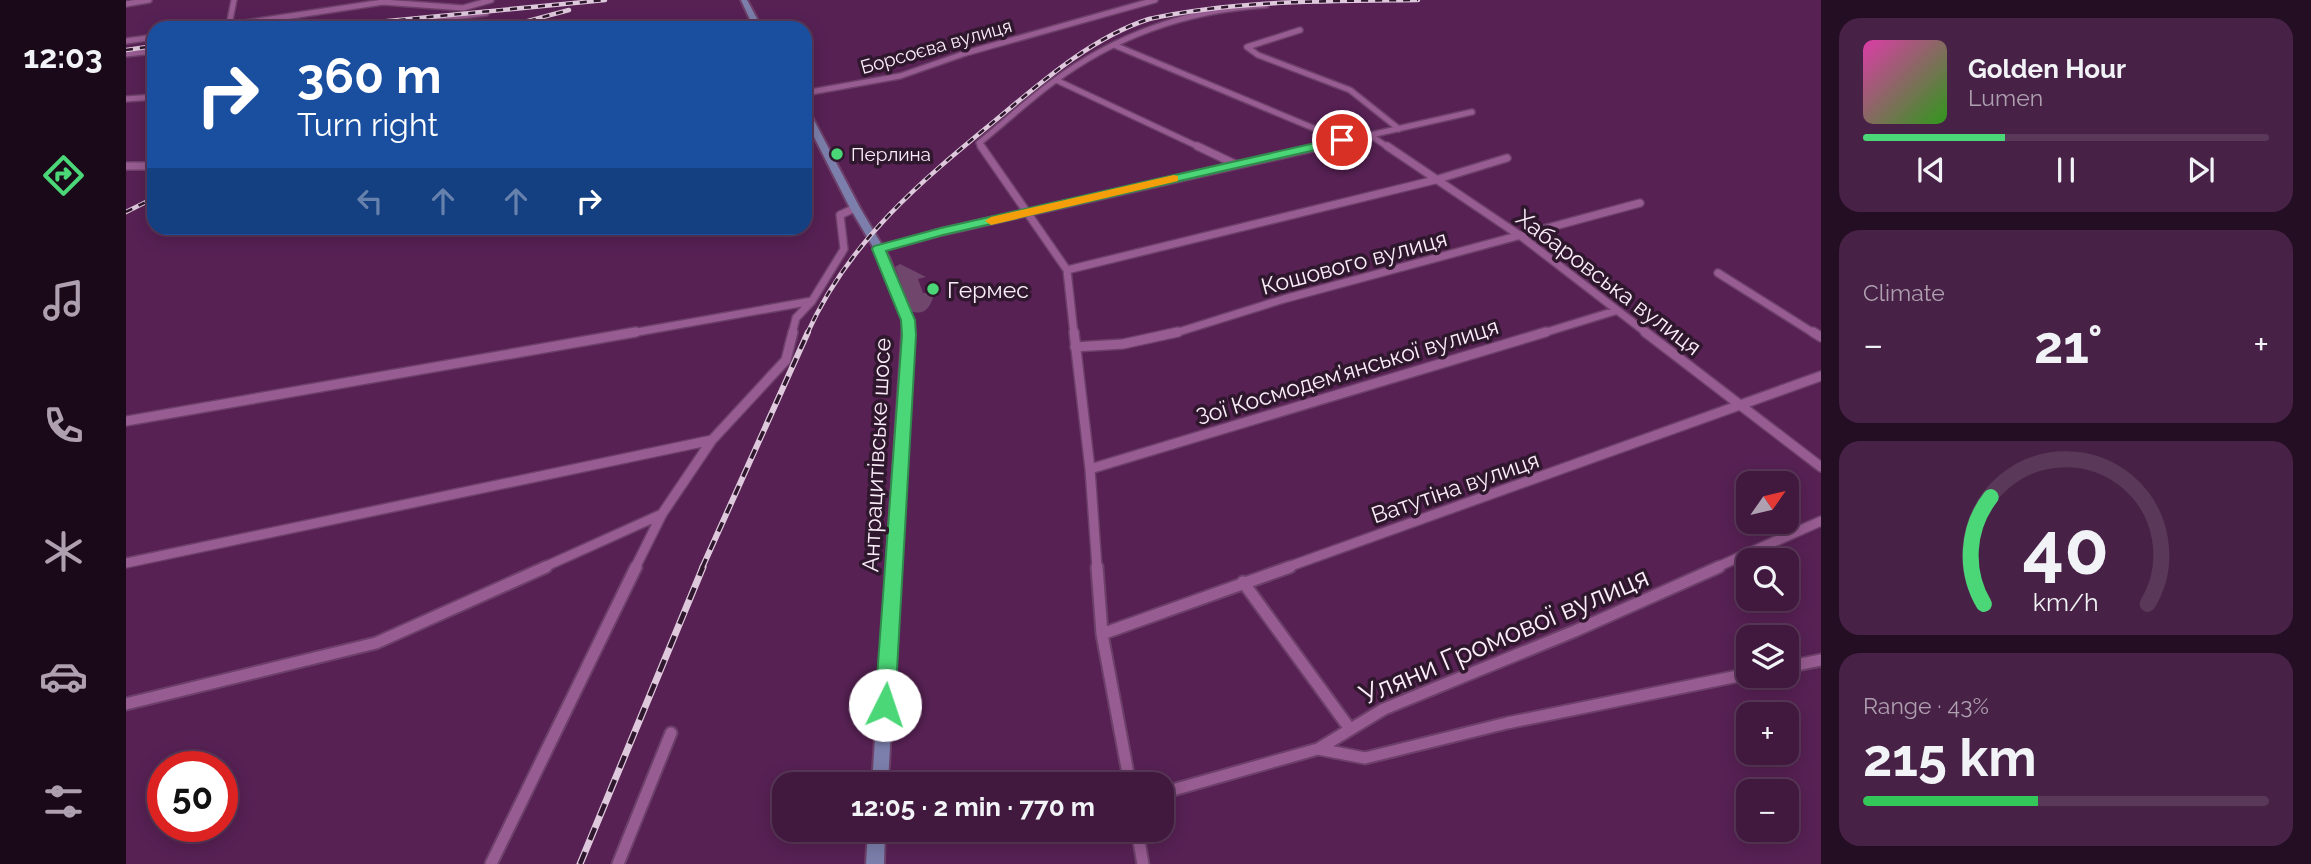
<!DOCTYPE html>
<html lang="en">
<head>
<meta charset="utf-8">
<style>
  body { margin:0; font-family:Raleway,sans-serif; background:#482246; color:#f1f3f6; height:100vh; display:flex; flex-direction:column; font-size:26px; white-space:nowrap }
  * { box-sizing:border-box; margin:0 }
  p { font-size:23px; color:#aea0b0 }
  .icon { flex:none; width:38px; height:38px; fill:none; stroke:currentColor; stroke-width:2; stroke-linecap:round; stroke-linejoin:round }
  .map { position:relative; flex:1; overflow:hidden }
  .panel { display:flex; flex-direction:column; gap:18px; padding:18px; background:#240e23; width:490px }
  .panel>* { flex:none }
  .hud { position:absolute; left:21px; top:21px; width:665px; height:214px; border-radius:21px; box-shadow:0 4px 18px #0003,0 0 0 2px #5a3859; background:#1a4fa0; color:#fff; overflow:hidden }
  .needle { width:46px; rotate:56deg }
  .controls { position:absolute; left:1610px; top:471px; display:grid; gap:14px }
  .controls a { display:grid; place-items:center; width:63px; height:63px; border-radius:14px; background:#41193f; box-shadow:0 4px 18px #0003,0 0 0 2px #5a3859; font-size:35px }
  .speed { position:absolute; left:21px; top:751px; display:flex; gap:14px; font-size:35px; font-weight:700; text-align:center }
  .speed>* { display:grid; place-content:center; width:91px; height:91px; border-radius:50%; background:#41193f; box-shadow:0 4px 18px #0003,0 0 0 2px #5a3859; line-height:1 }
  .speed .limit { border:10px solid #d22; background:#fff; color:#111 }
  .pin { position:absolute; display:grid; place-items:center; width:60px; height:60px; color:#fff; margin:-30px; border:4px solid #fff; border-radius:50%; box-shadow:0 2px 7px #0007 }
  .me { position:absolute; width:77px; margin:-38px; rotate:4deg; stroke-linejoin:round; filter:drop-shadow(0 0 5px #0008) }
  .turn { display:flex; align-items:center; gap:24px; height:147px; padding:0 35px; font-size:32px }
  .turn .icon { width:91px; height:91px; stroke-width:2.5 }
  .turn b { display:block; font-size:49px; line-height:60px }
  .lanes { display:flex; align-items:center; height:66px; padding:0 35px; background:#0003; justify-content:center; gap:35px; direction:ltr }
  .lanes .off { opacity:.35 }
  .big { font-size:52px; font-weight:700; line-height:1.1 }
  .panel .widget { flex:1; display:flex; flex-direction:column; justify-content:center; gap:10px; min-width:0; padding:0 24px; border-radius:21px; background:#482246 }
  .panel .dial { align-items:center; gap:0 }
  .dial svg { height:182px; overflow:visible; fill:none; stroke:#5a3859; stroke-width:7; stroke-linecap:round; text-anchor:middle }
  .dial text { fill:#f1f3f6; stroke:none }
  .song { display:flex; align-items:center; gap:21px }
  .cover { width:84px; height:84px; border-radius:10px; background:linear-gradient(135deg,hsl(320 70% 55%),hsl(110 70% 35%)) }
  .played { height:7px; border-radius:4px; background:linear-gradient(90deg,#4bd677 35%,#5a3859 35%) }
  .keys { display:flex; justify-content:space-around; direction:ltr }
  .heat { display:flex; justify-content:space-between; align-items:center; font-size:38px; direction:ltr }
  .charge { height:10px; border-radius:5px; background:linear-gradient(90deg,#34c759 43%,#5a3859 0) }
  .trip { position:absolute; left:646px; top:772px; width:402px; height:70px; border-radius:21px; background:#41193f; box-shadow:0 4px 18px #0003,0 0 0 2px #5a3859; font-weight:700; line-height:70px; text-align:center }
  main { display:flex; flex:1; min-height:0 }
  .dock { display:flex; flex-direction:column; width:126px; justify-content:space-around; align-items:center; background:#1a0a19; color:#aea0b0 }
  .dock .icon { width:49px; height:49px }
  .dock .active { color:#4bd677 }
  .dock b { font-size:32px; color:#f1f3f6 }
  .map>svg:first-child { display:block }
  .green { fill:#71466d }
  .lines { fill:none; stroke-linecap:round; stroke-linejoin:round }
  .street-far3-casing { stroke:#6d406a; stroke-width:8 }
  .street-far2-casing { stroke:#6d406a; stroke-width:10 }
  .street-far1-casing { stroke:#6d406a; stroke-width:12 }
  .street-casing { stroke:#6d406a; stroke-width:15 }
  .secondary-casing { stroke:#6d406a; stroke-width:4 }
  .street-far3 { stroke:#975c91; stroke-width:5 }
  .street-far2 { stroke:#975c91; stroke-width:7 }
  .street-far1 { stroke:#975c91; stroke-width:9 }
  .street { stroke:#975c91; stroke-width:11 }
  .secondary { fill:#7c7fab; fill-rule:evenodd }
  .rail-far2-casing { stroke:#dec9dc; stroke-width:4.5 }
  .rail-far1-casing { stroke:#dec9dc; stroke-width:6 }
  .rail-casing { stroke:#dec9dc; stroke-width:7 }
  .rail-far2 { stroke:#2f172d; stroke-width:2.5; stroke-dasharray:7; stroke-linecap:butt }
  .rail-far1 { stroke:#2f172d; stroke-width:3.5; stroke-dasharray:10; stroke-linecap:butt }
  .rail { stroke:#2f172d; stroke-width:4.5; stroke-dasharray:13; stroke-linecap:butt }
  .route { fill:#4bd677; stroke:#318b4d; stroke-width:2 }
  .slow { fill:#f59e0b }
  .poi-dot { fill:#4bd677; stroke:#2f172d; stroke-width:2.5 }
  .labels { text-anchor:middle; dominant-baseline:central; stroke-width:7; stroke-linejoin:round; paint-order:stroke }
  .far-street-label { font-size:19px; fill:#fbedf9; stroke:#2f172d }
  .far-poi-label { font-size:19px; fill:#fbedf9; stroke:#2f172d; text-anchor:start }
  .street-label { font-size:23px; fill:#fbedf9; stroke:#2f172d }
  .poi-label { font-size:23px; fill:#fbedf9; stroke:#2f172d; text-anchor:start }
  .near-street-label { font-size:28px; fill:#fbedf9; stroke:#2f172d }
</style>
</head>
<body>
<main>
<nav class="dock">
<b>12:03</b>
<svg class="icon active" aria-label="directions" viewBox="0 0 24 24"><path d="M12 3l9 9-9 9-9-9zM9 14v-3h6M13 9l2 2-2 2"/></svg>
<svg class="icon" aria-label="music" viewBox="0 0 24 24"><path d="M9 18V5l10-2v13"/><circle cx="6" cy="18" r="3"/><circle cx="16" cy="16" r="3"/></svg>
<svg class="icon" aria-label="phone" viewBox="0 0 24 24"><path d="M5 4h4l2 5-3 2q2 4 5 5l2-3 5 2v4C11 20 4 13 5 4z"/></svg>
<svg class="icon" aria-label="climate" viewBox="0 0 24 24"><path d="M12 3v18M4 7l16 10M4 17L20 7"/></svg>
<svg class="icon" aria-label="car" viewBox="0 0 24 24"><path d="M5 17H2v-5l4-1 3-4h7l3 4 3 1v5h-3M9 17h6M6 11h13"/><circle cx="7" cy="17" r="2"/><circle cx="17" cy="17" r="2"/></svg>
<svg class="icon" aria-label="filters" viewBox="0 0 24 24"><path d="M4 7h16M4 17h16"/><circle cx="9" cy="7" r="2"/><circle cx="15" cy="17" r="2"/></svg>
</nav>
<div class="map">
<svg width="1695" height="864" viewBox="0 0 1695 864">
  <rect width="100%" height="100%" fill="#572154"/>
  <!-- green -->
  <path class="green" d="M774,264L800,277L792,279L797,293H808C806,305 799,317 785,311L769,267Z"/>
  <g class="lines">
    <defs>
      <path id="street-far3" d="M0,4L23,0
        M103,25L108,0
        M86,28L257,2L337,8L365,0
        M239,28L360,13
        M1174,30L1121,47L1132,55L1224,90L1273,129
        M0,41L28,37
        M988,45L1216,140
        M0,54L28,51
        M930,80L1075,148
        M679,93L774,76L840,53L1029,0
        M0,99L28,97
        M1244,135L1263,148
        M856,148L853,143C878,123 901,101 927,82C990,35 1063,10 1140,5
        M1187,148L1346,112"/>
      <path id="street-far2" d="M855,146L941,270L948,334
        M1071,146L1109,164
        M1261,146L1396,237L1522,334
        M0,166H28
        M753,249L815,232L1195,146
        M941,270L1309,180L1381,158
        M1592,273L1689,334
        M500,334L686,301
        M666,334L670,318L686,301L718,249L714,215L729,208
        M1046,334L1158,299L1514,203
        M1414,334L1489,311"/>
      <path id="street-far1" d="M948,332L964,469L971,568
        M1519,332L1695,467
        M1687,332L1695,337
        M949,347L997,344L1052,332
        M0,421L510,332
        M964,469L1420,332
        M0,563L586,440
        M416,568L536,514L586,440L660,360L667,332
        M509,568L536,514
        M1159,568L1695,376
        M1589,568L1695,521"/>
      <path id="street" d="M971,567L976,634L1004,784
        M1117,582L1224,729
        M976,634L1164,567
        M1661,667L1695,660
        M0,704L250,643L420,567
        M1192,749L1239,758L1381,723L1622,674
        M1036,793L1192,749L1258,709L1449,631L1593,567
        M1011,830L1017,864
        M365,864L510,567
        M492,864L545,733"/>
      <path id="secondary" d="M615,0H621L636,28H628Z
        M679,109L683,111L734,208L763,257L787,320L762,784H746L777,320L753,257L724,208L679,119Z
        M742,830H759L758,864H740Z"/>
    </defs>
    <!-- street-far3 casing -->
    <use href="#street-far3" class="street-far3-casing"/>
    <!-- street-far2 casing -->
    <use href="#street-far2" class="street-far2-casing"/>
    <!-- street-far1 casing -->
    <use href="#street-far1" class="street-far1-casing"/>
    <!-- street casing -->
    <use href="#street" class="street-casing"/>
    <!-- secondary casing -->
    <use href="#secondary" class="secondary-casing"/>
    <!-- street-far3 -->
    <use href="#street-far3" class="street-far3"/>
    <!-- street-far2 -->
    <use href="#street-far2" class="street-far2"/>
    <!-- street-far1 -->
    <use href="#street-far1" class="street-far1"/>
    <!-- street -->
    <use href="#street" class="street"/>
    <!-- secondary -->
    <use href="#secondary" class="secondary"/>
    <defs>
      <path id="rail-far2" d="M189,28L479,0
        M376,28L443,10
        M0,50L28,46
        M0,212L28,198
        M681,334C724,238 798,179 877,114C920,78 968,37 1023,19C1109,0 1204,1 1292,0"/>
      <path id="rail-far1" d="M576,568L682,332"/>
      <path id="rail" d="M454,864L577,567"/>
    </defs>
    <!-- rail-far2 casing -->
    <use href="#rail-far2" class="rail-far2-casing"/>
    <!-- rail-far1 casing -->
    <use href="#rail-far1" class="rail-far1-casing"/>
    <!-- rail casing -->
    <use href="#rail" class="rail-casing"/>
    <!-- rail-far2 -->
    <use href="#rail-far2" class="rail-far2"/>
    <!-- rail-far1 -->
    <use href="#rail-far1" class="rail-far1"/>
    <!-- rail -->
    <use href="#rail" class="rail"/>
  </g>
  <!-- route -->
  <path class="route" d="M1216,137L1220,138V143L817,235L760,251L789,320L790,335L769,705L767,711L759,714L752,711L749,705L776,335L775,320L746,249L748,246L815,228Z"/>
  <!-- slow -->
  <path class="slow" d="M1048,175L1052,176V181L865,225L859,221L865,217Z"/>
  <!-- markers -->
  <g class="poi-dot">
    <circle cx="711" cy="154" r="7"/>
    <circle cx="807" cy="289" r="7"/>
  </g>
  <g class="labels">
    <!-- far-street labels -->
    <g class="far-street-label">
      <text transform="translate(810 46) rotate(-16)">Борсоєва вулиця</text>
    </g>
    <!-- far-poi labels -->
    <g class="far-poi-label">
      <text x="725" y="154">Перлина</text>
    </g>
    <!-- street labels -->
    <g class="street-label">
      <text transform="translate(1228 262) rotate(-15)">Кошового вулиця</text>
      <text transform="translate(1483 282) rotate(37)">Хабаровська вулиця</text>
      <text transform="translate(1221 371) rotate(-17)">Зої Космодем’янської вулиця</text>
      <text transform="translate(750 455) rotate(-87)">Антрацитівське шосе</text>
      <text transform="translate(1329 487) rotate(-19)">Ватутіна вулиця</text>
    </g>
    <!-- poi labels -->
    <g class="poi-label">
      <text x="821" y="289">Гермес</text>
    </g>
    <!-- near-street labels -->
    <g class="near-street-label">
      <text transform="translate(1378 636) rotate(-23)">Уляни Громової вулиця</text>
    </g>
  </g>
</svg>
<div class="controls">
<a><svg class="needle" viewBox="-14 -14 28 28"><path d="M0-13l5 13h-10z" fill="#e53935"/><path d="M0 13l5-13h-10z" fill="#aea0b0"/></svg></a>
<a><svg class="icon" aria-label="search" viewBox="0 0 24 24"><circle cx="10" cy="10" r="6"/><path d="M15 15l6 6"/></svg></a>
<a><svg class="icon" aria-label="layers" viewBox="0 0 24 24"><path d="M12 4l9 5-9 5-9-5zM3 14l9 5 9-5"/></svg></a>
<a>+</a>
<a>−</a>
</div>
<div class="speed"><div class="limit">50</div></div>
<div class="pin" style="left:1216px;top:140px;background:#d93025"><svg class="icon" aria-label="arrive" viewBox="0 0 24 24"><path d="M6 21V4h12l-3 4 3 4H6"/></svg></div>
<svg class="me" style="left:759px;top:705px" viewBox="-20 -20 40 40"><circle r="19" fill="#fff"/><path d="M0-13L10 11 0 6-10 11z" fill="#4bd677"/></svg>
<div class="trip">12:05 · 2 min · 770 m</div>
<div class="hud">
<div class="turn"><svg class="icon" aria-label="right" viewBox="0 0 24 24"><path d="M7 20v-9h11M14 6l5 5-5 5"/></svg><div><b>360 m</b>Turn right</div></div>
<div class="lanes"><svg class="icon off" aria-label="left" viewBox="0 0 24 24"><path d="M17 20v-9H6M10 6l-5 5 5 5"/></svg><svg class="icon off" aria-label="ahead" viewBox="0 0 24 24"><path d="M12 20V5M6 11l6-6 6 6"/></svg><svg class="icon off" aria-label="ahead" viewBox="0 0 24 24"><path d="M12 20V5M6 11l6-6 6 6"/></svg><svg class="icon" aria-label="right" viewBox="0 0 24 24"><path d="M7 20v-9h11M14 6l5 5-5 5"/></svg></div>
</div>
</div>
<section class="panel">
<div class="widget">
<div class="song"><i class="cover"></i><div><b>Golden Hour</b><p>Lumen</p></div></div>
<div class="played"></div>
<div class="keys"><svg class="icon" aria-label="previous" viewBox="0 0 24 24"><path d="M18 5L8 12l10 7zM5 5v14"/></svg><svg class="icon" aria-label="pause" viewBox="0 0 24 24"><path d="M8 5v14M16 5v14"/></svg><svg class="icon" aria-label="next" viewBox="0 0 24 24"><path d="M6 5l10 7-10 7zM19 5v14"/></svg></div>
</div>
<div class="widget"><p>Climate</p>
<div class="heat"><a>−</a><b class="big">21°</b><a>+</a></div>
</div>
<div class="widget dial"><svg viewBox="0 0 100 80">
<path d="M14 69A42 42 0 1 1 86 69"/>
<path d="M14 69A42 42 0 0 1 17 22" stroke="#4bd677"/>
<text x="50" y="56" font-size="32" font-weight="700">40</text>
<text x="50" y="72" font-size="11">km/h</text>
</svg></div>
<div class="widget"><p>Range · 43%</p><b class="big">215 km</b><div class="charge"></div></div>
</section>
</main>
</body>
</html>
